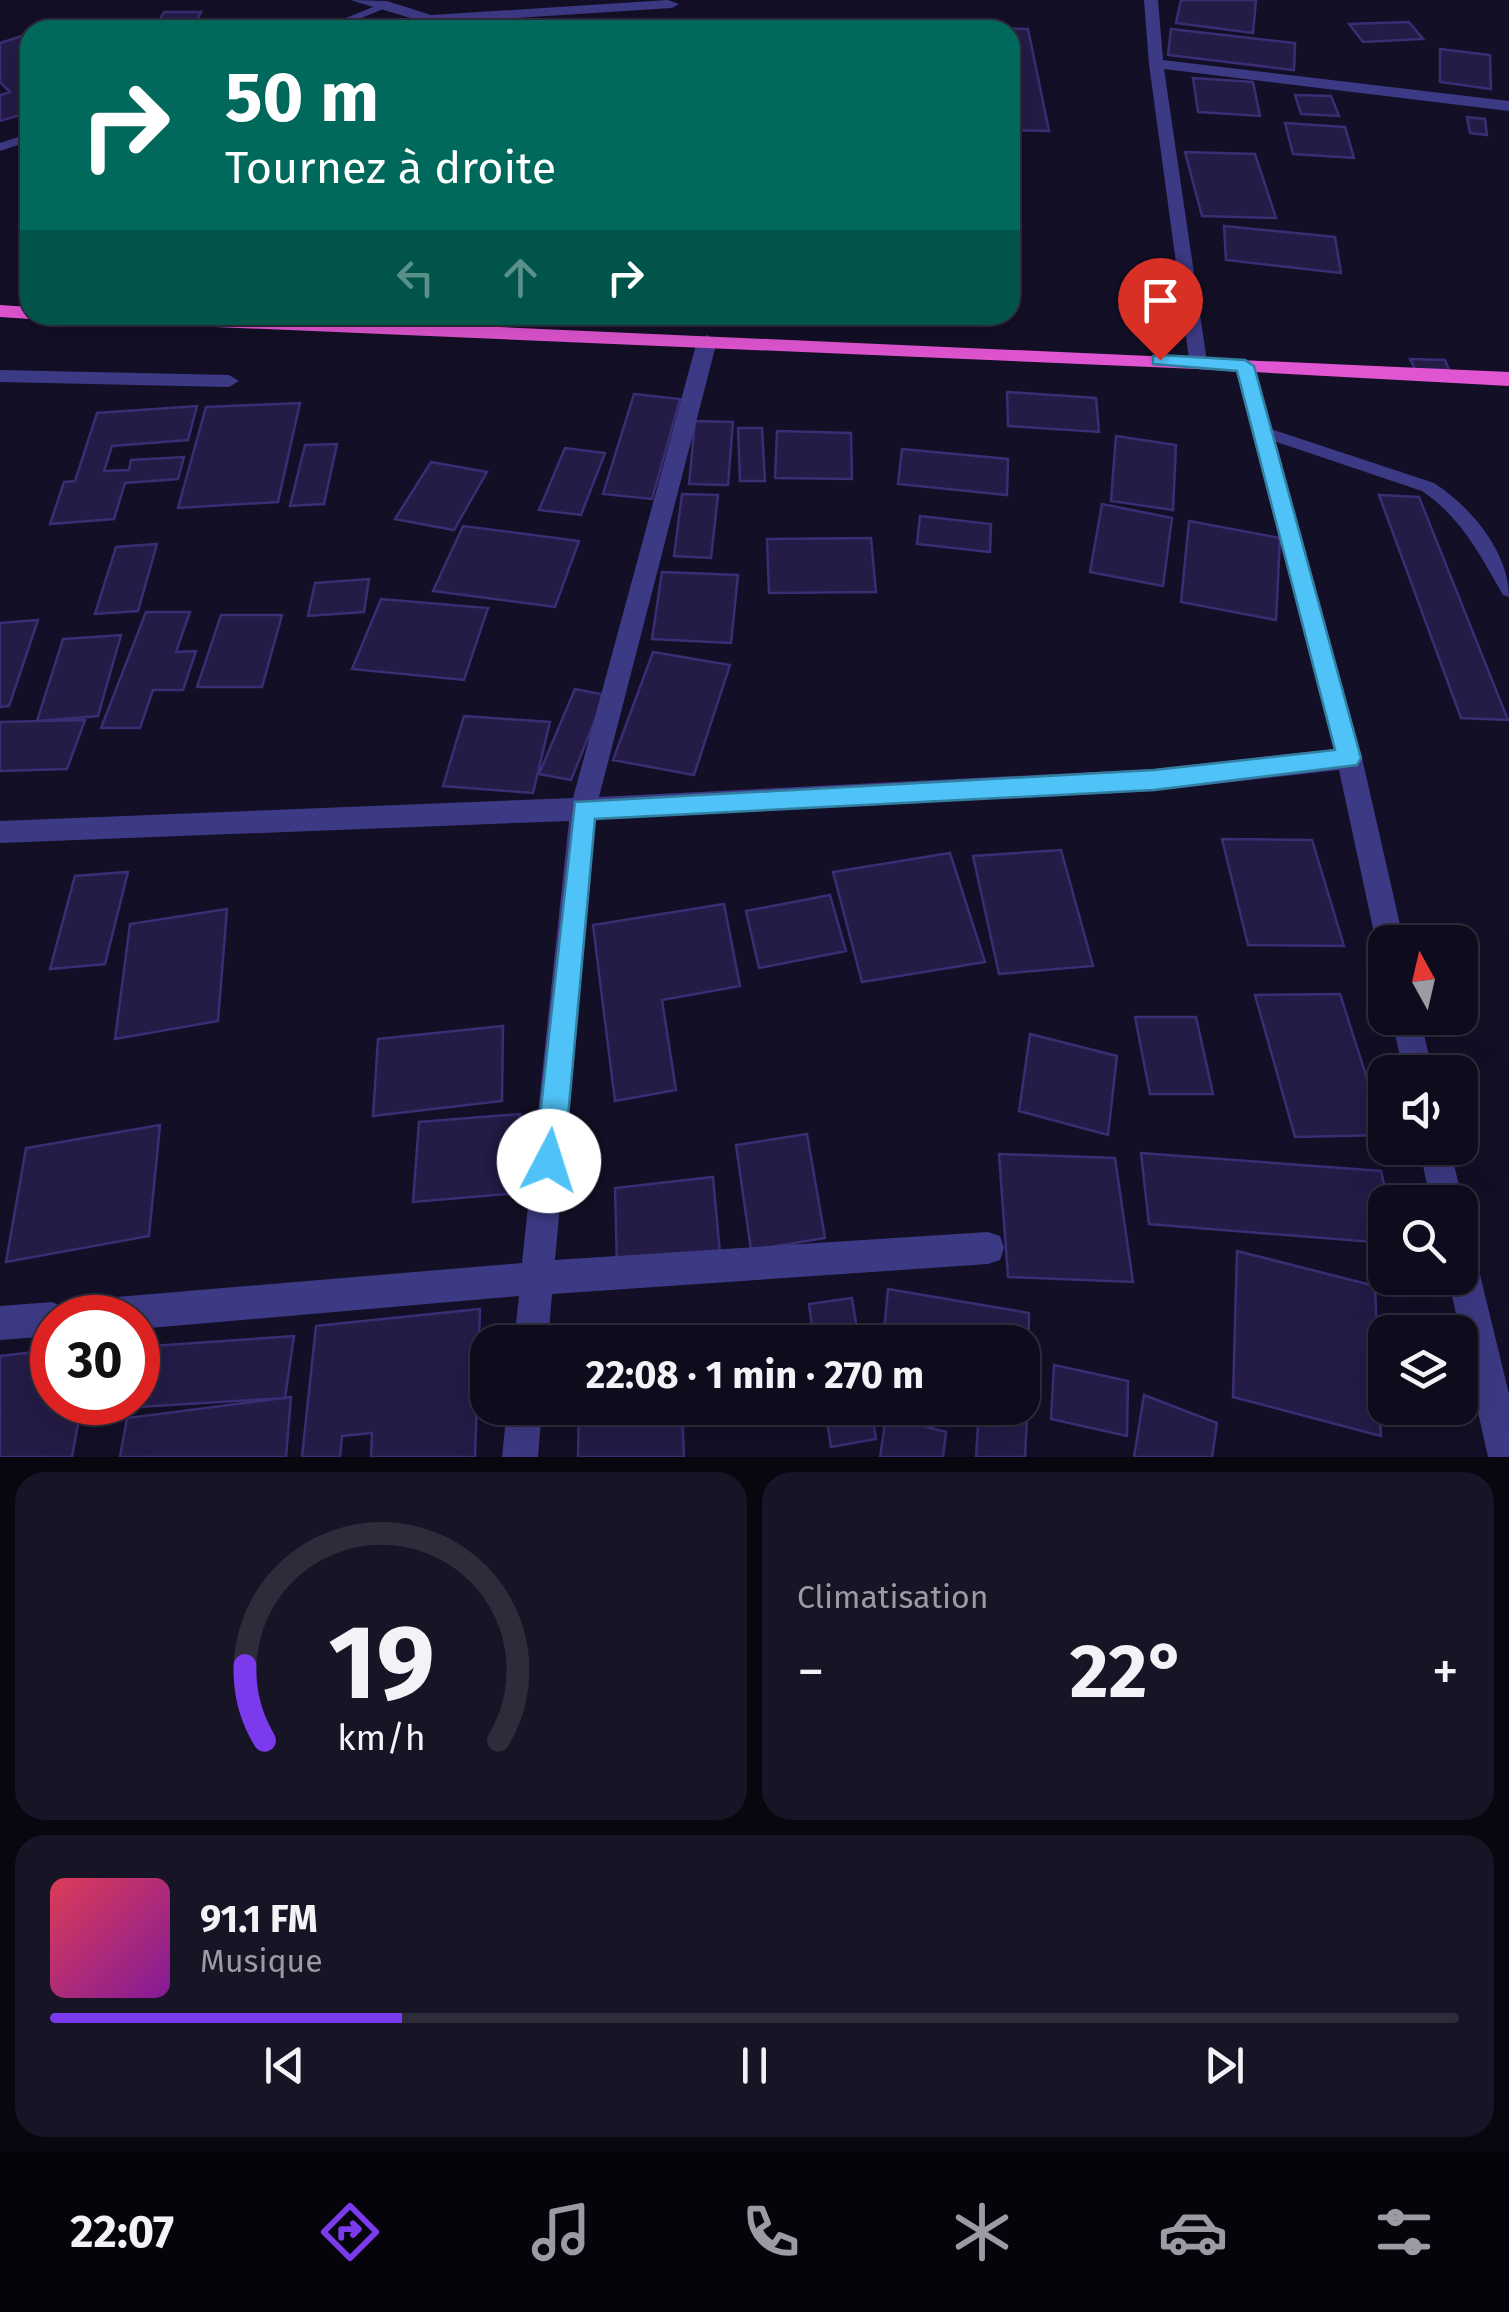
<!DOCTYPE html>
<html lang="fr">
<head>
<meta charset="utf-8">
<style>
  body { margin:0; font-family:"Fira Sans",sans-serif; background:#171425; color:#f1f3f6; height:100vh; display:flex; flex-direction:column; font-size:38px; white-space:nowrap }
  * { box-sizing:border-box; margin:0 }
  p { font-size:32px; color:#9b9ba3 }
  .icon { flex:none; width:55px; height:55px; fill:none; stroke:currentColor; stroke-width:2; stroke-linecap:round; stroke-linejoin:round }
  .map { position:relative; height:1457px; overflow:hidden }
  .sheet { display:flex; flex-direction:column; gap:15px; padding:15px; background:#08060f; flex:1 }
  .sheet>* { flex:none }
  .banner { position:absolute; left:20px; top:20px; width:1000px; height:305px; border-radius:30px; box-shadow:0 10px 40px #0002,0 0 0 2px #2e2b3b; background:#00695c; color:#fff; overflow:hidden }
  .needle { width:65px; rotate:352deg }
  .buttons { position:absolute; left:1368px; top:925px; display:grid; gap:20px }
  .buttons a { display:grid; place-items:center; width:110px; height:110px; border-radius:20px; background:#0e0b1c; box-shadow:0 10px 40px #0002,0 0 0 2px #2e2b3b; font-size:50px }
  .speed { position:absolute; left:30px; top:1295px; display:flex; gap:20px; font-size:50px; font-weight:700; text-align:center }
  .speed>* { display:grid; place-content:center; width:130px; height:130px; border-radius:50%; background:#0e0b1c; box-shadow:0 10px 40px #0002,0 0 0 2px #2e2b3b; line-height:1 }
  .speed .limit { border:15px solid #d22; background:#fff; color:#111 }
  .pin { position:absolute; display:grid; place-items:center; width:85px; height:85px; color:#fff; margin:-102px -42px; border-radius:50% 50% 50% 0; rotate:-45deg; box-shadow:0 0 10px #0007 }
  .pin .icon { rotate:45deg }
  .me { position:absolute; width:110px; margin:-55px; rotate:5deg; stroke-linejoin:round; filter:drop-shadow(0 0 8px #0008) }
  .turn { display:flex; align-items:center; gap:35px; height:210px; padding:0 40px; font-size:45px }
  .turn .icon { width:130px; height:130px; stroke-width:2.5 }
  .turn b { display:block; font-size:70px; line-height:85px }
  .lanes { display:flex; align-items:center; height:95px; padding:0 40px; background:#0003; justify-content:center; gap:50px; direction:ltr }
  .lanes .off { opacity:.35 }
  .big { font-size:75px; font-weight:700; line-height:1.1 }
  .sheet .card { flex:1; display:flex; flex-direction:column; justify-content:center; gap:15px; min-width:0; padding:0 35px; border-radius:30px; background:#171425 }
  .sheet .dial { align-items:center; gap:0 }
  .dial svg { height:260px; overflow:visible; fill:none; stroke:#2e2b3b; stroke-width:7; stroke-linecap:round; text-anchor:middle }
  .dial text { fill:#f1f3f6; stroke:none }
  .song { display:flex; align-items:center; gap:30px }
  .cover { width:120px; height:120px; border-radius:15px; background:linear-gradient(135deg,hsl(350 70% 55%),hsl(290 70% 35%)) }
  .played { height:10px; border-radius:5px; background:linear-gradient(90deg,#7c3aed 25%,#2e2b3b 25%) }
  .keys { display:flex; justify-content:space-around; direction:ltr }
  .heat { display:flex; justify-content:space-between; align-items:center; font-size:55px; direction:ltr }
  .sheet .tiles { flex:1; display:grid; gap:15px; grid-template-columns:1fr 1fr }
  .card:last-child { grid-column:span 2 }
  .trip { position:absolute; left:470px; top:1325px; width:570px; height:100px; border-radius:30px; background:#0e0b1c; box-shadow:0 10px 40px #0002,0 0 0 2px #2e2b3b; font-weight:700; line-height:100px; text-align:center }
  .tabs { display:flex; height:160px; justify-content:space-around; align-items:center; background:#06040b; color:#9b9ba3 }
  .tabs .icon { width:70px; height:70px }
  .tabs .current { color:#7c3aed }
  .tabs b { font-size:45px; color:#f1f3f6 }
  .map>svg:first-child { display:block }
  .building { fill:#241b47; stroke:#3b2d73; stroke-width:2.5 }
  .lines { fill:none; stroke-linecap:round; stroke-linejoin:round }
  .service { fill:#3d3a85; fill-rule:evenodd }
  .minor { fill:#3d3a85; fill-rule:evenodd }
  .trunk { fill:#e055d1; fill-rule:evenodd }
  .route { fill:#4fc3f7; stroke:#337fa1; stroke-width:2.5 }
</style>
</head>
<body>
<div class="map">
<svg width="1509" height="1457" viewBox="0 0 1509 1457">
  <rect width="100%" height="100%" fill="#130f26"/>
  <!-- building -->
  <path class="building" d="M1181,0H1256L1253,33L1176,23Z
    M164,12H201L192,30H154Z
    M1409,22L1423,39L1363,42L1349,24Z
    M984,28L1028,29L1049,131L1010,130V30Z
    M1171,29L1295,43L1294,70L1168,55Z
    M28,34L30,112L0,121V95L10,92L0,82V43Z
    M1440,49L1490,55L1491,89L1440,82Z
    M1193,78L1253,82L1260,116L1198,112Z
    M1295,95L1331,96L1339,116L1301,114Z
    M1467,117L1485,119L1487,135L1470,133Z
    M1285,123L1345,127L1354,158L1293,154Z
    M1185,152L1255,154L1276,218L1202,216Z
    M1224,226L1335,237L1341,273L1226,260Z
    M1410,359L1445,360L1449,370L1415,369Z
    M1007,392L1096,398L1099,432L1008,426Z
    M634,394L680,399L652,499L603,494Z
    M300,403L278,502L178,508L206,407Z
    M197,406L188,440L112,446L104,471L129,470L131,460L184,457L178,479L125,483L114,519L50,524L64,482L75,481L97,413Z
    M695,421L733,422L728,485L689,484Z
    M738,428H762L765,481H740Z
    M777,431L851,433L852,479L775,478Z
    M1116,436L1176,445L1173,510L1111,501Z
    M337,444L324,504L290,506L305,445Z
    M565,448L605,453L581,515L539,510Z
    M902,449L1008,459L1007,495L898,484Z
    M431,462L487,472L454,530L395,519Z
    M682,494L718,495L711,558L674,556Z
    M1379,495L1419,497L1508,720L1461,718Z
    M1102,504L1172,518L1163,586L1090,572Z
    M920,516L991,524L990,552L917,544Z
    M1189,521L1280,538L1276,620L1181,602Z
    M463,526L579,541L555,607L433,591Z
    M871,538L876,592L769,593L767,539Z
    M157,544L138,611L95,614L116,547Z
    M662,572L738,575L731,643L652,639Z
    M369,579L364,612L308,616L315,583Z
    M381,599L488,608L464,680L352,669Z
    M146,612H190L176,652L196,651L183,690H153L140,728H101Z
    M221,615H282L262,687H197Z
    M38,620L9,706L0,707V623Z
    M121,635L98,716L37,721L63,639Z
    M653,652L730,665L694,775L613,760Z
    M575,689L605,695L571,780L539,774Z
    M464,716L550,722L533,793L443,786Z
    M85,720L67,769L0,771V722Z
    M1222,839L1312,840L1344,946L1248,945Z
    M1061,850L1093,966L999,974L973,856Z
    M950,853L985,962L862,982L833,872Z
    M128,872L105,964L50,969L75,876Z
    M830,895L846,951L759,968L746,911Z
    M724,904L740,986L662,1000L676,1090L615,1101L593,925Z
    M227,909L218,1021L115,1039L130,924Z
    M1340,994L1385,1135L1295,1137L1255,995Z
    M1135,1017H1196L1213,1094H1150Z
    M503,1026L502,1101L373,1116L378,1039Z
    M1030,1034L1117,1056L1108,1135L1019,1111Z
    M520,1114L518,1193L413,1202L419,1122Z
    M160,1125L149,1236L6,1262L26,1148Z
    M807,1134L825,1238L751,1250L736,1145Z
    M1141,1153L1381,1171L1388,1202L1385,1243L1149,1224Z
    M999,1154L1115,1158L1133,1282L1008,1277Z
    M713,1177L720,1254L617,1266L615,1188Z
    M1237,1251L1375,1286L1381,1436L1233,1397Z
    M888,1289L1029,1313L1027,1418L969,1408H1022V1342H883Z
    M852,1298L859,1342H814L809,1304Z
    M480,1309L475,1457H371L372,1433L342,1436L340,1457H302L316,1326Z
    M680,1333V1342H580V1341Z
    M294,1336L285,1398L123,1408L124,1402H138V1347Z
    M52,1350V1402H82L72,1457H0V1356Z
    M1054,1365L1128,1381L1127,1436L1051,1419Z
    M1144,1395L1217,1423L1212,1457H1134Z
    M291,1397L286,1457H120L127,1418Z
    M579,1408H682L684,1457H578Z
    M825,1408H871L876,1439L831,1447Z
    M979,1409L1027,1418L1025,1457H976Z
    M886,1416L946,1432L943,1457H880Z"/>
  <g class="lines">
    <!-- service -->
    <path class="service" d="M383,3L393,5L332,30H316Z
      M30,133V141L0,151V143Z
      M1262,426L1434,483C1471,507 1509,552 1509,597L1503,595C1480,555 1461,517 1422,491L1256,435L1254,431Z"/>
    <!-- minor -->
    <path class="minor" d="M350,0L387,1L431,15L668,0L679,4L672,8L439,23L441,30H427L424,22Z
      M1144,0H1158L1163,60L1509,101V111L1164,69L1207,362L1204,366H1190L1149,64Z
      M707,335L717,341L599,797L1154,769L1334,749L1235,366L1245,360L1255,366L1362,758L1404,942H1385V953L1376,942L1339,770L1154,791L595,819L555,1260L988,1232L1000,1236L1004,1248L1000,1260L988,1264L552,1294L548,1342H514L519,1296L138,1329V1318H52V1336L0,1340V1306L52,1302L59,1305L69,1301L522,1263L569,821L0,843V821L573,798L697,341Z
      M0,370L229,375L239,381L229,387L0,382Z
      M1392,1018H1420L1433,1072H1403Z
      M1419,1148H1450L1463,1202L1460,1209V1202H1431Z
      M1460,1242L1472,1246L1476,1258L1509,1394V1457H1488L1448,1278H1460Z
      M507,1408H542L538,1457H502Z"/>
    <!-- trunk -->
    <path class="trunk" d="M0,305L30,307V315H39L30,319L0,317Z
      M68,315H227L1509,372V386L1197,369L78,321Z"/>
  </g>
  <!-- route -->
  <path class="route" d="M1160,355L1245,360L1254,366L1361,758L1357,765L1154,790L595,819L564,1161L559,1171L549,1175L539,1171L535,1161L575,802L1154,770L1335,750L1237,371L1153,364V356Z"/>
</svg>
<div class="buttons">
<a><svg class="needle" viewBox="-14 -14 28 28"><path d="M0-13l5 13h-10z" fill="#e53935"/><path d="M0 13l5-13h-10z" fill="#9b9ba3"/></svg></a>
<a><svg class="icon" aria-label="sound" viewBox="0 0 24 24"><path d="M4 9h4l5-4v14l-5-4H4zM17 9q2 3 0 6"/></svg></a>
<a><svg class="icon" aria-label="search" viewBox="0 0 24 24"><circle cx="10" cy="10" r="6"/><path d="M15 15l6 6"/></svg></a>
<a><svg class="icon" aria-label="layers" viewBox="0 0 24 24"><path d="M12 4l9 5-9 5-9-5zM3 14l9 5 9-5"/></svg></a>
</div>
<div class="speed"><div class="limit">30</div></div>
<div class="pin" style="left:1160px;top:360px;background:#d93025"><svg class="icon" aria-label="arrive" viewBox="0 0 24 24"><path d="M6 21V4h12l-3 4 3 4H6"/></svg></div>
<svg class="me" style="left:549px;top:1161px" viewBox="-20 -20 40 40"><circle r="19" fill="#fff"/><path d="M0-13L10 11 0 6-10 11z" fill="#4fc3f7"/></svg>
<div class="trip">22:08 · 1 min · 270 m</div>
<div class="banner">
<div class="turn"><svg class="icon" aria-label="right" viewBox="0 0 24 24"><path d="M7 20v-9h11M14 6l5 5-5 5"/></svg><div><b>50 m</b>Tournez à droite</div></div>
<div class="lanes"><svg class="icon off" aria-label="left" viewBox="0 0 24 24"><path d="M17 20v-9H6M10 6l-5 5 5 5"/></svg><svg class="icon off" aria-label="ahead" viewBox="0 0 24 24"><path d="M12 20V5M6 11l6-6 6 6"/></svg><svg class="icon" aria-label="right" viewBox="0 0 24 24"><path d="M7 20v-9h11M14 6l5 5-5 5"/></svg></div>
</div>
</div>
<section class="sheet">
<div class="tiles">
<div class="card dial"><svg viewBox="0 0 100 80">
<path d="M14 69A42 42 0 1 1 86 69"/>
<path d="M14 69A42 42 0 0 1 8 46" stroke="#7c3aed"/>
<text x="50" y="56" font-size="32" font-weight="700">19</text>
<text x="50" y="72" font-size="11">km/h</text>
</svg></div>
<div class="card"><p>Climatisation</p>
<div class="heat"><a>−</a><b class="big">22°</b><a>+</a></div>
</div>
<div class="card">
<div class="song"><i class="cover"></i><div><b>91.1 FM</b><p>Musique</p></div></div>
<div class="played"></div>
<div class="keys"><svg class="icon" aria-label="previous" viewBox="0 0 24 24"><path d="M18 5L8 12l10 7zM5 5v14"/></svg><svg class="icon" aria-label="pause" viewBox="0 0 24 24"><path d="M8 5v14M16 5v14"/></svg><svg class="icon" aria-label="next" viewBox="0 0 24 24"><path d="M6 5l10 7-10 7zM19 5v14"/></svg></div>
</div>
</div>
</section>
<nav class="tabs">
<b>22:07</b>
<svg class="icon current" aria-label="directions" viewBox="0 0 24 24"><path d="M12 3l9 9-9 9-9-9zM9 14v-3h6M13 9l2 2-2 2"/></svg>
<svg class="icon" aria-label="music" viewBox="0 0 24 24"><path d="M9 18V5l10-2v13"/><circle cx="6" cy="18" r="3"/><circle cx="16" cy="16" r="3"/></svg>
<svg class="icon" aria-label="phone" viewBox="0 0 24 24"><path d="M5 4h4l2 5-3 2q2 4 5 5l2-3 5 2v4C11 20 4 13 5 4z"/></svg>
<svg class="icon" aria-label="climate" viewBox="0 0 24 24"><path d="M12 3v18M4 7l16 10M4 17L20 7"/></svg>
<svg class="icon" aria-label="car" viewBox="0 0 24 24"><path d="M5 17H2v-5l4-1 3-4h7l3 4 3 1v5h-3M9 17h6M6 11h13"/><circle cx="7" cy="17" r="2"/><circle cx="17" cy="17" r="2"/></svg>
<svg class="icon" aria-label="filters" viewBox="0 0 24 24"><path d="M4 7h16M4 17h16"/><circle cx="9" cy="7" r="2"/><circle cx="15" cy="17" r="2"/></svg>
</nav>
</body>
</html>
